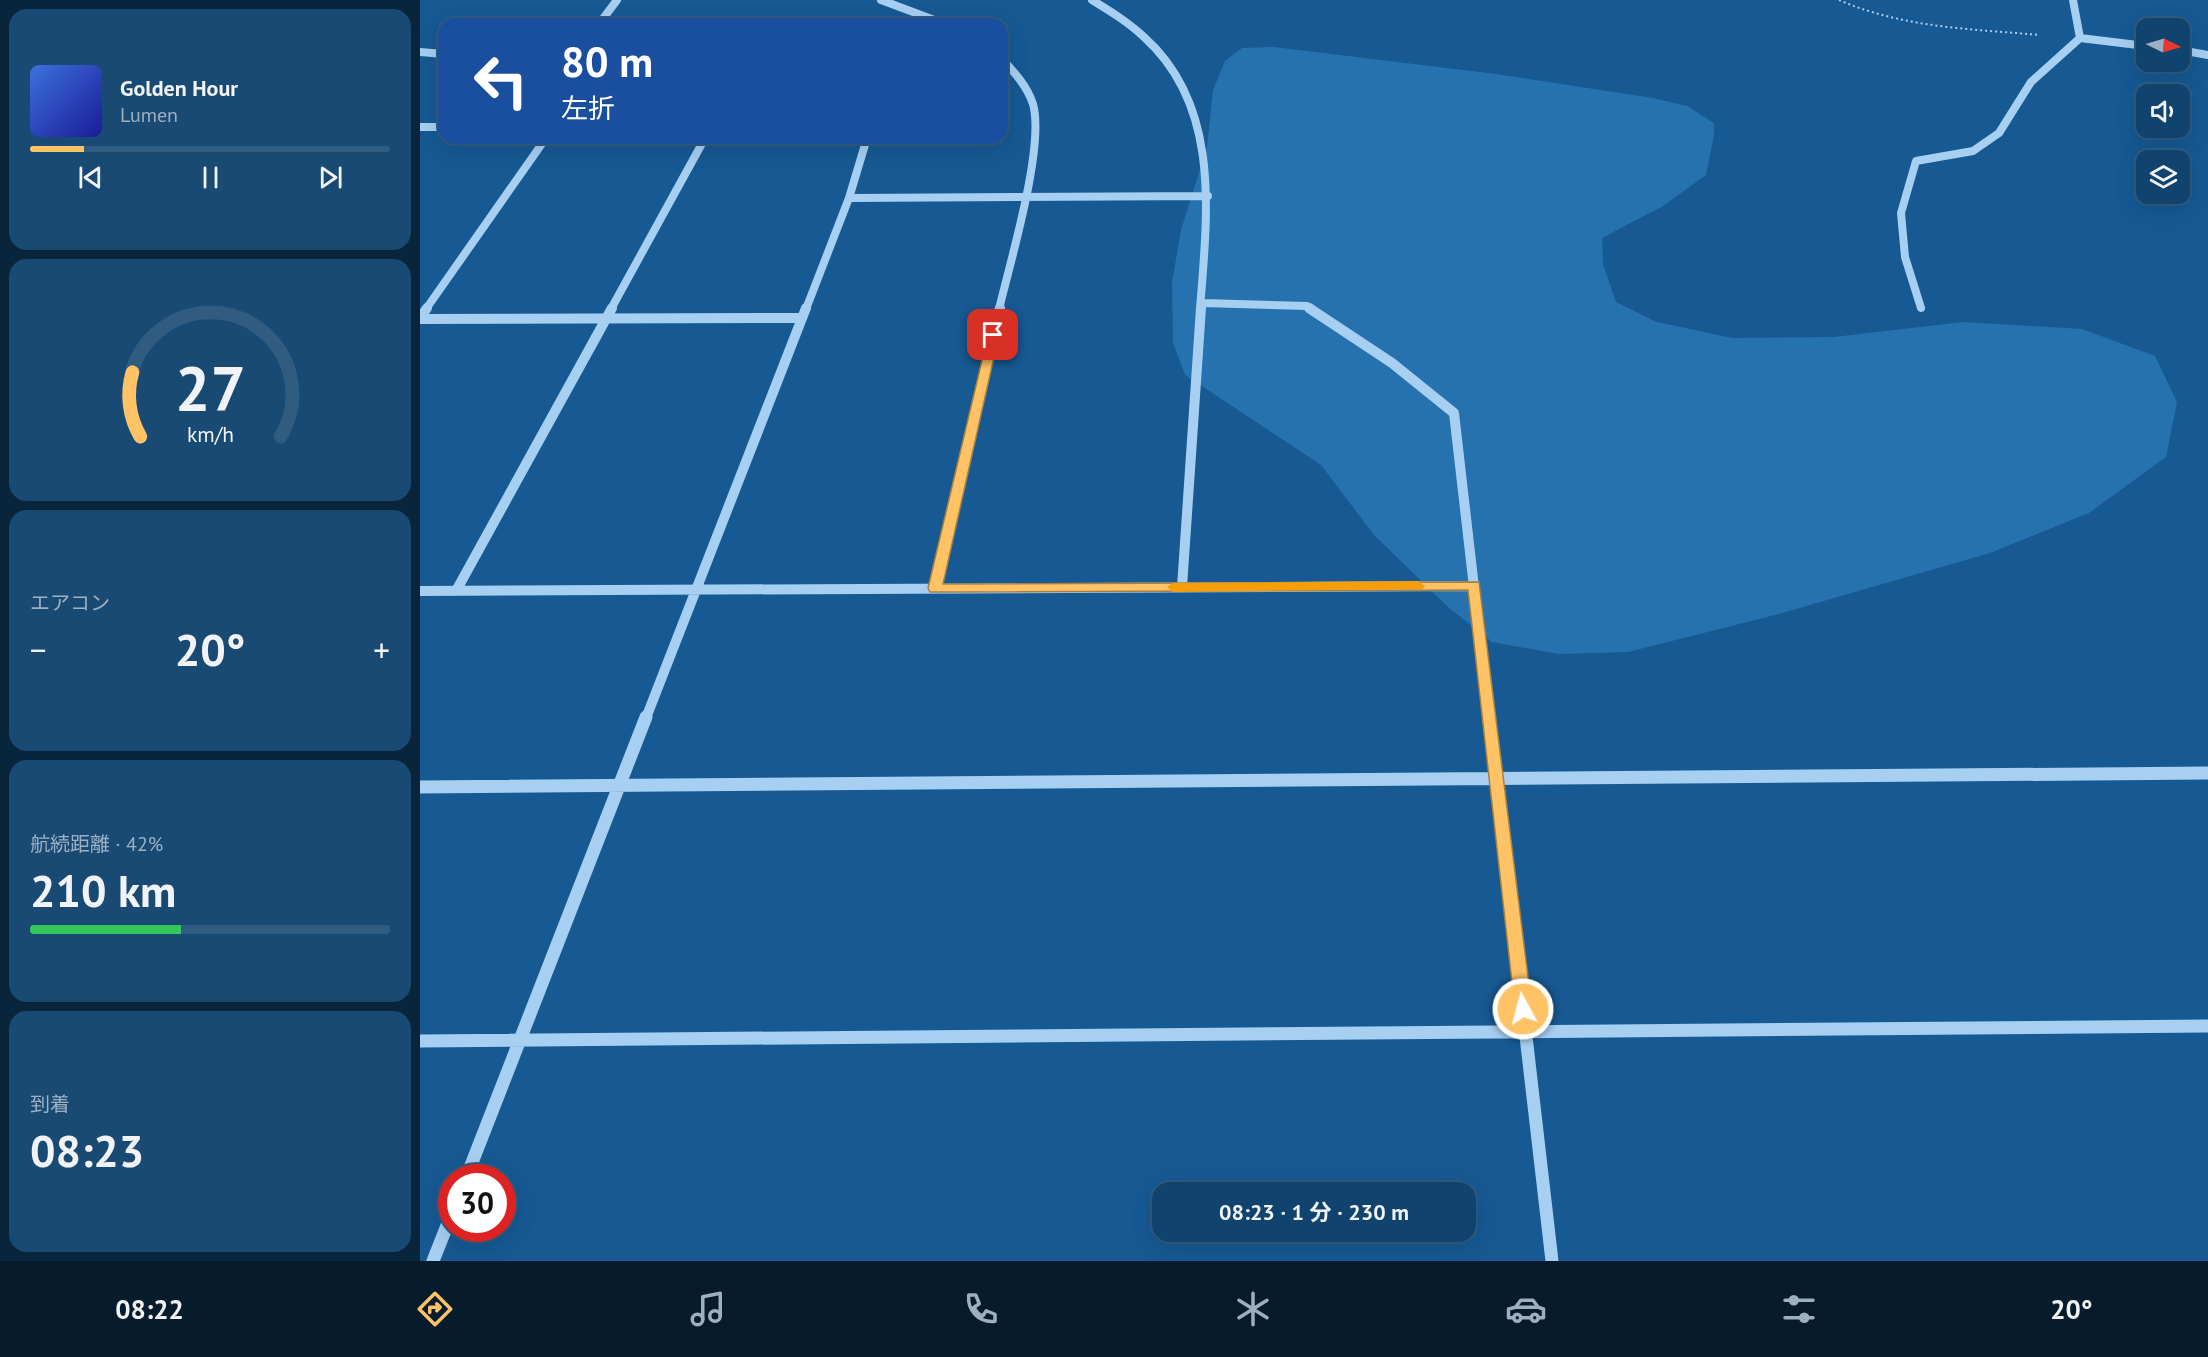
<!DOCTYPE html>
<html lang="ja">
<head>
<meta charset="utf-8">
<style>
  body { margin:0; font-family:"PT Sans","Noto Sans JP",sans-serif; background:#194a73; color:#f1f3f6; height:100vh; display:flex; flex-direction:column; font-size:22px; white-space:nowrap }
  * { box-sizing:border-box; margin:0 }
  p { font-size:20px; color:#9cb0c2 }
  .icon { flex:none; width:33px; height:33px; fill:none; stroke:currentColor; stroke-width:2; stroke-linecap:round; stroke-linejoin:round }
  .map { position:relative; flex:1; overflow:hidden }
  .drawer { display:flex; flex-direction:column; gap:9px; padding:9px; background:#09253c; width:420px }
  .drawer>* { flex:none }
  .guide { position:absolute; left:18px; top:18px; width:570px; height:126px; border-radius:18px; box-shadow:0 6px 24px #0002,0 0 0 2px #305c81; background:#1a4fa0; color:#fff; overflow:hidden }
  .needle { width:39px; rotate:95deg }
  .fabs { position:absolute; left:1716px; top:18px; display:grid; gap:12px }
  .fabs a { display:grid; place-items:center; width:54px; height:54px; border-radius:12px; background:#10436e; box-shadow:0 6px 24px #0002,0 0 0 2px #305c81; font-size:30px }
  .speed { position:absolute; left:18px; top:1164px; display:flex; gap:12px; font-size:30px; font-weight:700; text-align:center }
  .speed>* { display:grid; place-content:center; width:78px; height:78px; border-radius:50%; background:#10436e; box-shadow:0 6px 24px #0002,0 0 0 2px #305c81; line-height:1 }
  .speed .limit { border:9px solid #d22; background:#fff; color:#111 }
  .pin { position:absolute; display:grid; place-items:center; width:51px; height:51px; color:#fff; margin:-26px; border-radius:12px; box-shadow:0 3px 9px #0006 }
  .me { position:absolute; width:66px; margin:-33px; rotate:353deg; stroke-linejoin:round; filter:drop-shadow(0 0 4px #0008) }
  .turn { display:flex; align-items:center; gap:21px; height:126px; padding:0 24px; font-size:27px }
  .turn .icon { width:78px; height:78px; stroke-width:2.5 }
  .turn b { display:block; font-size:42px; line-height:51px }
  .big { font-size:45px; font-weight:700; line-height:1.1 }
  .drawer .card { flex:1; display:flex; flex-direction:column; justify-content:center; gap:9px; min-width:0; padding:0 21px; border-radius:18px; background:#194a73 }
  .drawer .dial { align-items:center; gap:0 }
  .dial svg { height:156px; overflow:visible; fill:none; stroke:#305c81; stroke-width:7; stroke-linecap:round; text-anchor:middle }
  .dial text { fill:#f1f3f6; stroke:none }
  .song { display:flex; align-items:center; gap:18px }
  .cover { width:72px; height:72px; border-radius:9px; background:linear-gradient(135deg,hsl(220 70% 55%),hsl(240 70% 35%)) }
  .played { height:6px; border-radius:3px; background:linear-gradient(90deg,#ffc365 15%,#305c81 15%) }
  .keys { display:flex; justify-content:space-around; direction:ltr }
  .heat { display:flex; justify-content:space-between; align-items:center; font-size:33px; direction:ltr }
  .charge { height:9px; border-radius:4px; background:linear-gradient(90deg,#34c759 42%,#305c81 0) }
  .trip { position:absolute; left:732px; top:1182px; width:324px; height:60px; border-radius:18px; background:#10436e; box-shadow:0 6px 24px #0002,0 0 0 2px #305c81; font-weight:700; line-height:60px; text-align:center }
  .tabs { display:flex; height:96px; justify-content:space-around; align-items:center; background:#061b2c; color:#9cb0c2 }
  .tabs .icon { width:42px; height:42px }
  .tabs .selected { color:#ffc365 }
  .tabs b { font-size:27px; color:#f1f3f6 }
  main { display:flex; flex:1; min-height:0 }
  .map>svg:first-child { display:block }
  .green { fill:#2672af }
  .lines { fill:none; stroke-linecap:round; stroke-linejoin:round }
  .path { stroke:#a6cff1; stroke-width:2; stroke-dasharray:2 3; stroke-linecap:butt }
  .minor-far2 { stroke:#a6cff1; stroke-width:8 }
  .minor-far1 { stroke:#a6cff1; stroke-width:10 }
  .minor { stroke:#a6cff1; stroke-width:13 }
  .route { fill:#ffc365; stroke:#a67f42; stroke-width:1.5 }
  .slow { fill:#f59e0b }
</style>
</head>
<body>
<main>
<section class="drawer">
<div class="card">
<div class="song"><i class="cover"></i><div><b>Golden Hour</b><p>Lumen</p></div></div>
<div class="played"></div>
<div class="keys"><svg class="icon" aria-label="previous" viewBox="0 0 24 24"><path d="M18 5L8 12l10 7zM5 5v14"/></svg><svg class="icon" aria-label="pause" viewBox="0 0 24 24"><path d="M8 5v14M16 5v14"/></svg><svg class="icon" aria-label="next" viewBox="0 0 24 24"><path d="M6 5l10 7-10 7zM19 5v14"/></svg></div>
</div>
<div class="card dial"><svg viewBox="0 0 100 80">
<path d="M14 69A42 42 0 1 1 86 69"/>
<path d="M14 69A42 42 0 0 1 10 36" stroke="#ffc365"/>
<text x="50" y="56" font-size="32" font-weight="700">27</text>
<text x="50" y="72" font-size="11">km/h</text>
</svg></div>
<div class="card"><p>エアコン</p>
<div class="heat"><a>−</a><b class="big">20°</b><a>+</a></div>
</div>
<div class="card"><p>航続距離 · 42%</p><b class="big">210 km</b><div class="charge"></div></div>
<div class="card"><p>到着</p><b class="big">08:23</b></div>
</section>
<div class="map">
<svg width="1788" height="1261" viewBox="0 0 1788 1261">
  <rect width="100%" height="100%" fill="#165993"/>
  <!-- green -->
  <path class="green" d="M854,47L1076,74L1233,98L1267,106L1294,123V135L1286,175L1243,206L1182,238L1183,264L1196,302L1237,322L1312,338L1414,337L1543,322L1662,329L1735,356L1757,402L1746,457L1669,513L1570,553L1355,615L1208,652L1138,654L1072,642L1029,608L954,535L901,465L765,375L753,343L752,283L761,230L787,147L793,90L805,61L822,48Z"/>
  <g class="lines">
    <!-- path -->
    <path class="path" d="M1419,0C1483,28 1552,29 1620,35"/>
    <!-- minor-far2 -->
    <path class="minor-far2" d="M461,0L525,24
      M672,0C690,11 708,22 724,37C802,107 787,216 780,309
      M1653,0L1660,38
      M179,24L197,0
      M1760,50L1788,55
      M0,52L24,54
      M0,127H24
      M429,198L788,196
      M783,303L887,306L892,309
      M1501,308L1485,257L1481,213L1496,161L1553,151L1579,133L1611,82L1660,38L1726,46
      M6,309L126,138
      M191,309L285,138
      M386,309L429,198L447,138
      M579,309C590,263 625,146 613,104C607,86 595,73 582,59"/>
    <!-- minor-far1 -->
    <path class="minor-far1" d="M889,308L972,363L1034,413L1069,718
      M0,318L7,308
      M0,319L382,318
      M762,587L781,308
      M515,588L580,308
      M0,591L1054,586
      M36,591L192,308
      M226,718L386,308"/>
    <!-- minor -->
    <path class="minor" d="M1069,717L1132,1261
      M0,787L1788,773
      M0,1041L1788,1026
      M46,1178L226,717
      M13,1261L32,1213"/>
  </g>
  <!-- route -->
  <path class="route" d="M573,332L579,335L523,584L1059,582L1112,1009L1109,1014L1103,1016L1097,1014L1095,1009L1048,590L510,592L508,588L568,335Z"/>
  <!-- slow -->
  <path class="slow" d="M998,581L1005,586L1003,589L753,592L747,587L753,583Z"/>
</svg>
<div class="fabs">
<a><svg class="needle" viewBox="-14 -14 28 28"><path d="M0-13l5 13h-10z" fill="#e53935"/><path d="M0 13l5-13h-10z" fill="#9cb0c2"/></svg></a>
<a><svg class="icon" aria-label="sound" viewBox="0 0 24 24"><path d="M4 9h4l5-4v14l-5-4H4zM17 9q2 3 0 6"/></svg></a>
<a><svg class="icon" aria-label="layers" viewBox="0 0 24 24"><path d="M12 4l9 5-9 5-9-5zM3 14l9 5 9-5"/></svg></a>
</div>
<div class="speed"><div class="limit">30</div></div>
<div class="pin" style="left:573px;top:335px;background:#d93025"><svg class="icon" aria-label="arrive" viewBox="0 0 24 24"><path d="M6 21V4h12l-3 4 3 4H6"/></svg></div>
<svg class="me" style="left:1103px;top:1009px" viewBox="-20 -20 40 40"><circle r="17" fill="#ffc365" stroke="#fff" stroke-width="3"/><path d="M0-11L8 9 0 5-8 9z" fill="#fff"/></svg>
<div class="trip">08:23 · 1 分 · 230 m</div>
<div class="guide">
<div class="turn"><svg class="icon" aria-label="left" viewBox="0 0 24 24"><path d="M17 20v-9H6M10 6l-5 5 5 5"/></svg><div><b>80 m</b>左折</div></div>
</div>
</div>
</main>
<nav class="tabs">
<b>08:22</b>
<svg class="icon selected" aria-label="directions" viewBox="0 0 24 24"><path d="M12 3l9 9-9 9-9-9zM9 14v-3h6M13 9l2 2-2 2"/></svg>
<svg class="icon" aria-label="music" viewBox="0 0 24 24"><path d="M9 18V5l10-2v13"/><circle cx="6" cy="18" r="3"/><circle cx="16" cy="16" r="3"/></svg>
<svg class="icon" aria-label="phone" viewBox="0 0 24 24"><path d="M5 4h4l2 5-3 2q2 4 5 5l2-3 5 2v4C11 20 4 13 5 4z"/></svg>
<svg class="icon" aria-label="climate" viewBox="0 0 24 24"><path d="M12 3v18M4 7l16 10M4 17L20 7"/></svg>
<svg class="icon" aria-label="car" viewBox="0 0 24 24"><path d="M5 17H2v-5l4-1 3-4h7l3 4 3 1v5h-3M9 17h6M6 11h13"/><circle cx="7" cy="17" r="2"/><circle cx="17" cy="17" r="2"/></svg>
<svg class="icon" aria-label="filters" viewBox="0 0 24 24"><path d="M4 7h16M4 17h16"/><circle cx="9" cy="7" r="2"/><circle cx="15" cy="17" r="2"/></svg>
<b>20°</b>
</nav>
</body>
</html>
